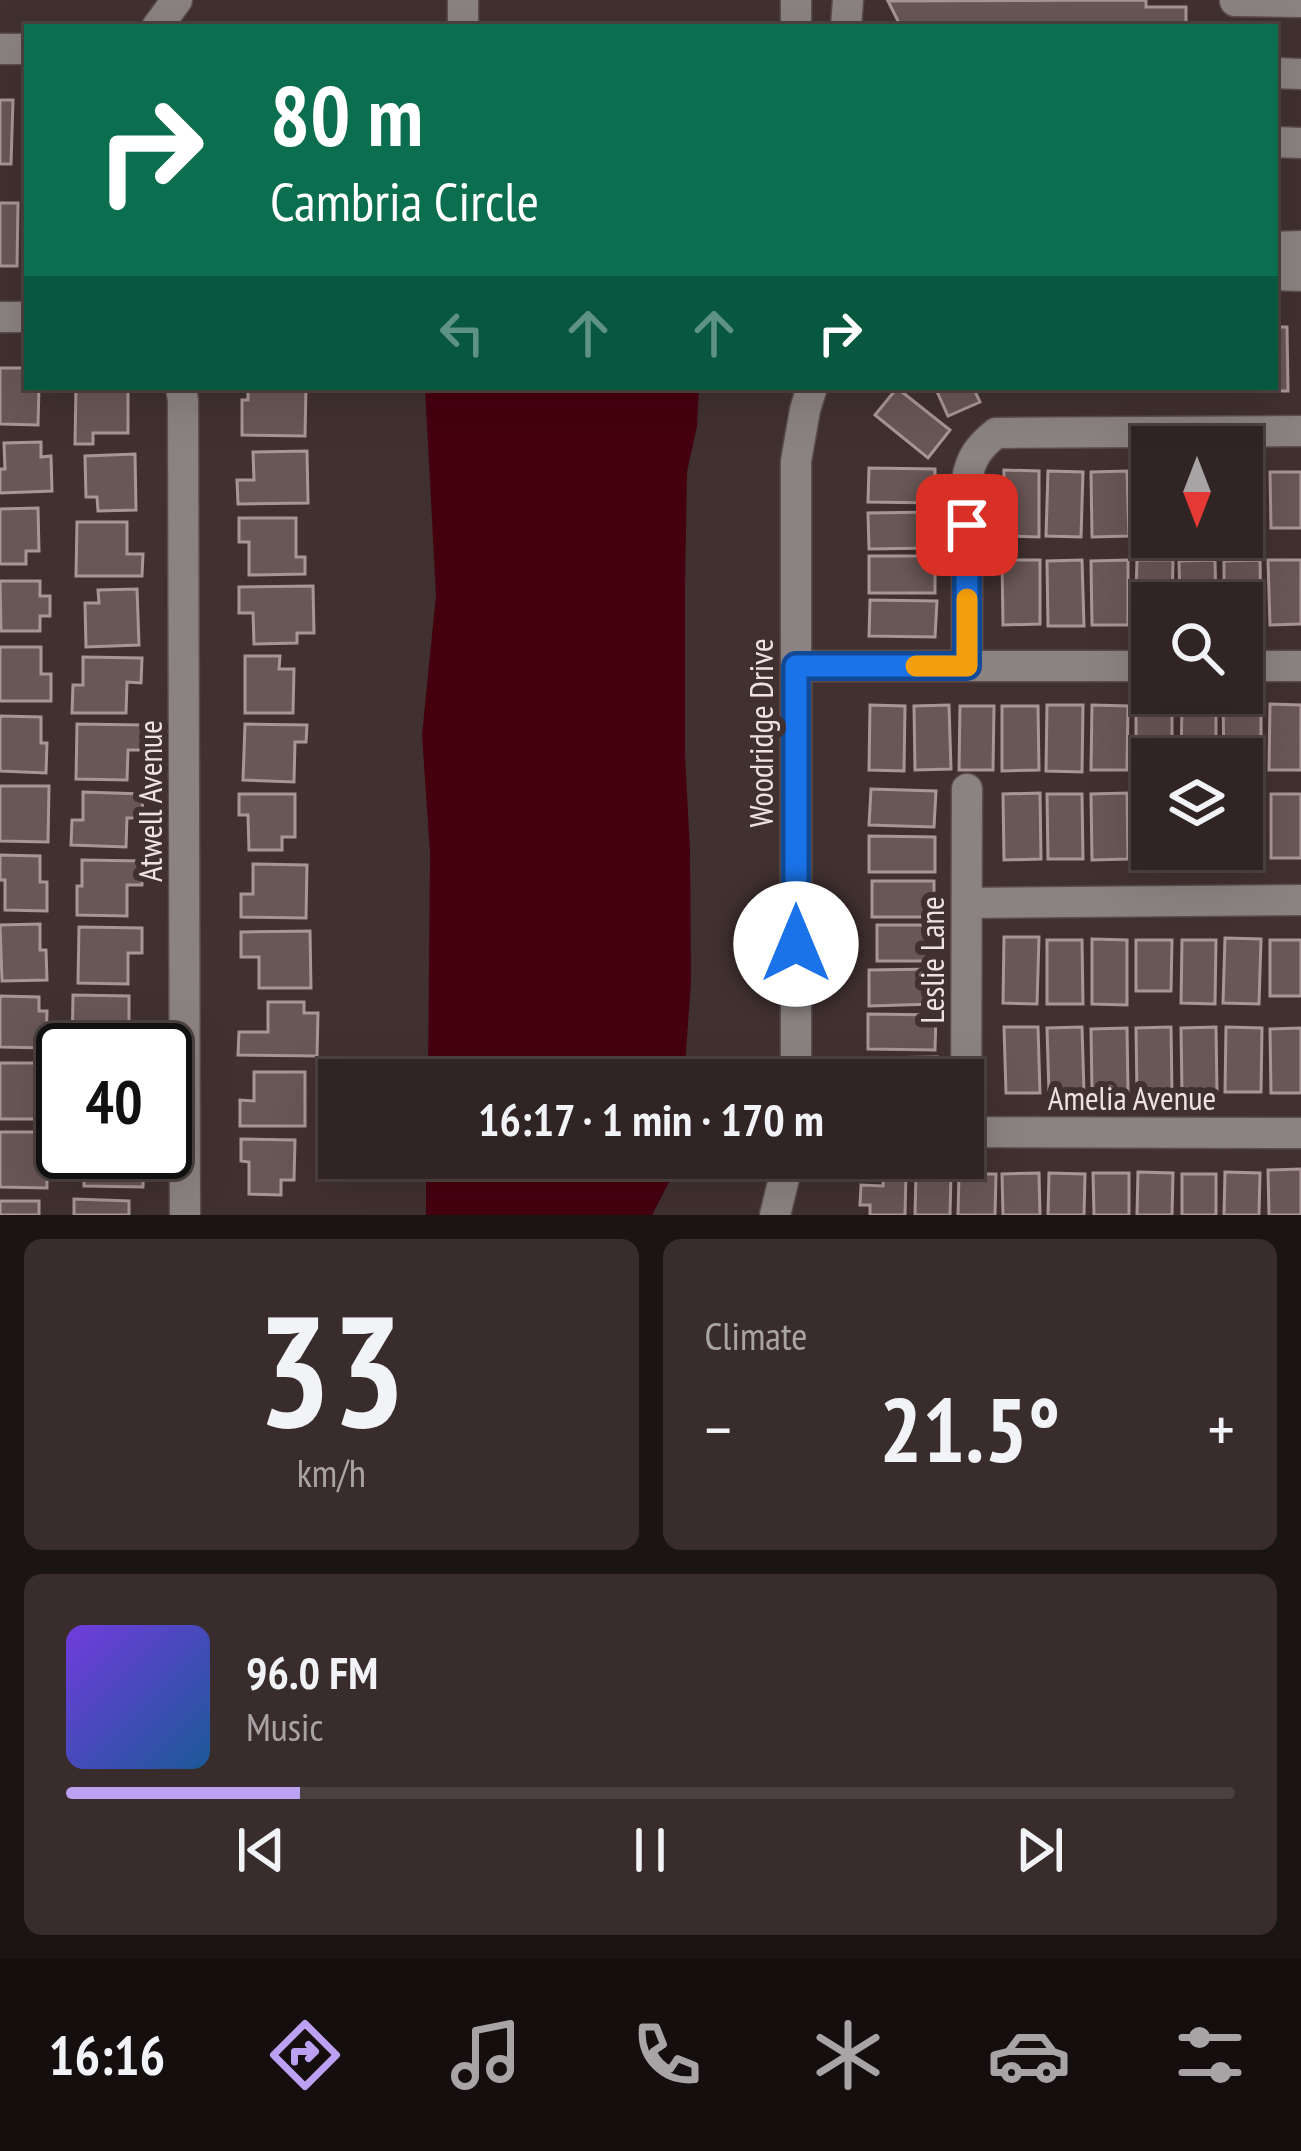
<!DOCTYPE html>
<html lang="en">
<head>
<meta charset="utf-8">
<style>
  body { margin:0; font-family:"PT Sans Narrow",sans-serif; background:#392c2c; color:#f1f3f6; height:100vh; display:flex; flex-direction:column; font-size:45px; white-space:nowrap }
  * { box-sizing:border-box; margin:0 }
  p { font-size:39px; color:#a8a4a6 }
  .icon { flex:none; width:66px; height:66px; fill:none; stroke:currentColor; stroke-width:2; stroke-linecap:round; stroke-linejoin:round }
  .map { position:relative; height:1215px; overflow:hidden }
  .sheet { display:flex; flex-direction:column; gap:24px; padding:24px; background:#1b1414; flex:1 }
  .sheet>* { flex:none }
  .top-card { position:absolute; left:24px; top:24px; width:1254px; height:366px; border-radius:0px; box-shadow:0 12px 48px #0002,0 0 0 3px #4c4141; background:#0b6e4f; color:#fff; overflow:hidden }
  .needle { width:78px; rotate:180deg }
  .controls { position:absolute; left:1131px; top:426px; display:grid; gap:24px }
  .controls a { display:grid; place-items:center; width:132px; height:132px; border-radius:0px; background:#312424; box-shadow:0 12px 48px #0002,0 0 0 3px #4c4141; font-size:60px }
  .speed { position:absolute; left:36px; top:1023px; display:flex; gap:24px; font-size:60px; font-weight:700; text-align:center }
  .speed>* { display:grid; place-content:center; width:156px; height:156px; border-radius:50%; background:#312424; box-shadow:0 12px 48px #0002,0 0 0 3px #4c4141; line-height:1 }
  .speed .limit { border:6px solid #111; border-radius:18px; background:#fff; color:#111 }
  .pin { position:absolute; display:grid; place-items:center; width:102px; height:102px; color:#fff; margin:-51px; border-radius:24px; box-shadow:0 6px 18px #0006 }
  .me { position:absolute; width:132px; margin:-66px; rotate:0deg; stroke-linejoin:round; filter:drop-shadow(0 0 9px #0008) }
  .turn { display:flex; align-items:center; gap:42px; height:252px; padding:0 48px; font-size:54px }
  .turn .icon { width:156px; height:156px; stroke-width:2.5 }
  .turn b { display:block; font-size:84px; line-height:102px }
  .lanes { display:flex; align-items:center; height:114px; padding:0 48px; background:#0003; justify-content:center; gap:60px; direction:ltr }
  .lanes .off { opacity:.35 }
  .big { font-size:90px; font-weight:800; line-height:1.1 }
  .sheet .tile { flex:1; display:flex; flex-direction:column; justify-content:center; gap:18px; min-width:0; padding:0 42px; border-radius:18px; background:#392c2c }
  .sheet .dial { align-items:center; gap:0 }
  .dial b { font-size:156px; line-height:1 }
  .song { display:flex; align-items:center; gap:36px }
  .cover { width:144px; height:144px; border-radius:18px; background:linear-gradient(135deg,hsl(260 70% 55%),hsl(210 70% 35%)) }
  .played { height:12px; border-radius:6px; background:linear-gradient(90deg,#bca0f2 20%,#4c4141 20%) }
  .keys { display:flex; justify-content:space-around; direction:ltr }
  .heat { display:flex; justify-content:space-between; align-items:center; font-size:66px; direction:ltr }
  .sheet .tiles { flex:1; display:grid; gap:24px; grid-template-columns:1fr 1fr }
  .tile:last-child { grid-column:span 2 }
  .trip { position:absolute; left:318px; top:1059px; width:666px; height:120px; border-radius:0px; background:#312424; box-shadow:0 12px 48px #0002,0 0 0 3px #4c4141; font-weight:800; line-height:120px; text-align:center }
  .tab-bar { display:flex; height:192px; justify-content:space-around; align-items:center; background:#140e0e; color:#a8a4a6 }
  .tab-bar .icon { width:84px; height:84px }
  .tab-bar .current { color:#bca0f2 }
  .tab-bar b { font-size:54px; color:#f1f3f6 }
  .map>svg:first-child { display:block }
  .water { fill:#45000e }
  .building { fill:#695656; stroke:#aa9595; stroke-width:3 }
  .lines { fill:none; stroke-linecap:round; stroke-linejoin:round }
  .minor-casing { stroke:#5d4c4c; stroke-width:33 }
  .minor { stroke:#8b8282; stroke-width:30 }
  .route-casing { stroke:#114b97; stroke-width:30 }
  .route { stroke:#1a73e8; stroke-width:21 }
  .slow { stroke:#f59e0b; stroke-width:21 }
  .labels { text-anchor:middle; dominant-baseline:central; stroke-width:12; stroke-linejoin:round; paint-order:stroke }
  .street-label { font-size:33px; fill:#ede1e1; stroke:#413030 }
</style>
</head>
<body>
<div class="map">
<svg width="1301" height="1215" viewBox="0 0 1301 1215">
  <rect width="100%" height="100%" fill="#413030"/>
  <!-- water -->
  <path class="water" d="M425,387H699L697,426L687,472L685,585V754L690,850L691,983L685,1064L686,1080H428L430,853L422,735L436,595Z
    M426,1158H679L676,1169L652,1215H426Z"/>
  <!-- building -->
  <path class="building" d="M1146,0V7H1186V27H901L888,1Z
    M0,100H13L11,164H0Z
    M0,203H18L17,266H0Z
    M1275,327H1287L1288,391H1253V387H1275Z
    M0,368H27V387H39L38,425L0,424Z
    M76,387H128V433H93V444H75Z
    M248,387H306L305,436L242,435V400H248Z
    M935,387H973L980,402L948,416Z
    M897,388L950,430L928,458L875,415Z
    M41,442V457L51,456L52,491L0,493V469H5L4,443Z
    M307,451L308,503L238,504L237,480H254L253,452Z
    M135,454L136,510L98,511L97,497H86L85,456Z
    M869,468L935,469V503L868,502Z
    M1242,468H1261L1262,536H1242Z
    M1004,470L1039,471V537L1003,536Z
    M1048,471L1083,472L1081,537L1046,536Z
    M1127,471L1129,536L1092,537L1091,472Z
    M1136,471L1152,472V524H1136Z
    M1270,472H1301V528H1271Z
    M38,508L39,551H26V564H0V509Z
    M935,512V548L869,549L868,513Z
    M239,518H296V557H305V574L249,575V542H239Z
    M77,522H127V554H143L142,576H76Z
    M869,556H935V593H869Z
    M1002,560H1040V624L1003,625Z
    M1082,560L1084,626H1048L1047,561Z
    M1128,560V625H1092L1091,561Z
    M1137,560H1173L1172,603H1152V625H1135Z
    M1215,560L1216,603H1180L1179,561Z
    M1260,560L1261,625H1242V603H1224V561Z
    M1268,560H1301V624L1270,625Z
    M0,581H40V596H50V616H40V631H1Z
    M313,586L314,633H297V643L254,644L253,613H239V587Z
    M137,589L139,645L86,647L85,603H99L98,590Z
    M870,600L937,601L935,637L869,636Z
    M0,647H41V674H51V701H0Z
    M245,656H280L279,669H294L293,713H245Z
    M83,657L142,658L141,683L127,682L126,713H72L73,685H83Z
    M1270,704L1301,705V770H1269Z
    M870,705L905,706L904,771L869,770Z
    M949,705L951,769L915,770L914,706Z
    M1047,705H1083L1082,772L1046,771Z
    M1092,705L1128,706L1127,770H1091Z
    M1223,705H1261V770H1242V759H1224Z
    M960,706H994L993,770H959Z
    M1002,706H1038L1039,770L1002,771Z
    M1136,706H1172V759H1152V770H1136Z
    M1182,706H1216V759H1181Z
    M0,716L41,717V743H47L46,773L0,771Z
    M77,724L142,725V750H128L127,780L76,779Z
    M245,724L307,725L306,742H295L294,782L243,780Z
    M0,786H49L48,842L0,841Z
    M871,789L936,791L934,827L869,825Z
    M83,792L143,794L142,818H127L126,847L71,845L72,820H83Z
    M1040,793L1041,859L1004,860L1003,794Z
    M1127,793L1128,859L1092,860L1091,794Z
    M239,794H295V837H282V850H249L248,815H239Z
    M1047,794H1082L1083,859H1048Z
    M1135,794H1152V849H1171V860H1136Z
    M1271,794H1301V858H1271Z
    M1242,797H1260L1262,859H1226V849H1242Z
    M869,836L935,837V872H869Z
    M0,855L40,856V882H47V911L5,910V880H0Z
    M82,860L143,861L142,885H127V916L77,915V886H82Z
    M253,864L307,865L306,918L241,917V894H253Z
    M872,881H934V917H872Z
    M40,924V950H46L47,980L2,981L0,925Z
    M877,925H935V961H877Z
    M79,927L142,928V953H128V984L78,983Z
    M310,931L311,988H259V957H241V932Z
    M1004,937H1039L1037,1004L1003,1003Z
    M1225,938L1261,939L1259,1004L1223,1003Z
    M1092,939L1127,940V1005L1092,1004Z
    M1047,940H1082L1083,1004H1047Z
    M1136,940H1172L1171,991H1136Z
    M1182,940H1216L1215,1004L1181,1003Z
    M1270,940H1301V996H1270Z
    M934,969L935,1004L869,1006V970Z
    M73,995L129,996V1025H143L142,1050H72Z
    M0,996L39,997V1011H47L46,1048L0,1047Z
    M268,1002H304V1013H318L317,1056L238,1055L239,1032H268Z
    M868,1014L936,1015L935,1050L868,1049Z
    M1004,1027H1038L1040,1093H1006Z
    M1082,1027L1084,1092L1049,1093L1047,1028Z
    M1171,1027L1172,1093L1137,1094L1136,1028Z
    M1216,1027L1217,1092H1182L1181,1028Z
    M1226,1027L1262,1028L1261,1092H1225Z
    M1127,1028L1128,1091L1092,1092L1091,1029Z
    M1301,1028V1093H1271L1270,1029Z
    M937,1057V1080H870V1058Z
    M0,1063H36V1119H0Z
    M254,1072H305V1126H240V1100L254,1101Z
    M0,1132H47V1188L0,1187Z
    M241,1139L295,1140L294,1180H281V1195L249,1194V1162L241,1161Z
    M78,1152H128V1161H144L143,1187L84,1186V1168H77Z
    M1301,1169V1215H1269L1268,1170Z
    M884,1171L906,1172L905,1215H870V1205H860L861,1185L883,1186Z
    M916,1172L951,1173L950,1215H915Z
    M1138,1172L1173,1173L1172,1215H1137Z
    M1225,1172L1260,1173L1259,1215H1224Z
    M1039,1173L1040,1215H1003L1002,1174Z
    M1049,1173L1085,1174L1084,1215H1048Z
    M1093,1173H1129V1215H1094Z
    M959,1174H996L995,1215H958Z
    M1182,1174H1216V1215H1182Z
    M74,1199L129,1201V1215H74Z
    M0,1201H39V1215H0Z"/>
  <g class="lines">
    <defs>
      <path id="minor" d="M463,0V27
        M1235,1L1301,2
        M157,27L177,0
        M796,27V0
        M846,27L848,0
        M0,49H27
        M1275,73L1301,74
        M1275,142L1301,143
        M1275,247L1301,246
        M1275,275L1301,276
        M0,317H27
        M181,387L183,401L185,1215
        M796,666H1152
        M967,666V479C971,457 979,447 996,433L1301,431
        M1242,666H1301
        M967,903L1301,900
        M796,1080V461L805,410L812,387
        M963,1132L1301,1133
        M966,1132L967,789
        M775,1215L789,1158"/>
    </defs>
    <!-- minor casing -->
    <use href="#minor" class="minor-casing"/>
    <!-- minor -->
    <use href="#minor" class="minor"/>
  </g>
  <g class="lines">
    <defs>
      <path id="route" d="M796,944V666H967V525"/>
    </defs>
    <!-- route casing -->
    <use href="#route" class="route-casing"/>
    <!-- route -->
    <use href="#route" class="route"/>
    <!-- slow -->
    <path class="slow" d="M916,666H967V599"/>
  </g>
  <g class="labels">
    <!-- street labels -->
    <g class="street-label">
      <text transform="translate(760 733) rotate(-90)">Woodridge Drive</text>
      <text transform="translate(149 801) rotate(-90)">Atwell Avenue</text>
      <text transform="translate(931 960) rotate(-90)">Leslie Lane</text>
      <text x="1132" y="1097">Amelia Avenue</text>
    </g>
  </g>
</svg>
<div class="controls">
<a><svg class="needle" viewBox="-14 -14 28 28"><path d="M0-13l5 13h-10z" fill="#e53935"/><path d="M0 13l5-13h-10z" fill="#a8a4a6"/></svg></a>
<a><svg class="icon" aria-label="search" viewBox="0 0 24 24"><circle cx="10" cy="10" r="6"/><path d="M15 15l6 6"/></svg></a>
<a><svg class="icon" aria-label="layers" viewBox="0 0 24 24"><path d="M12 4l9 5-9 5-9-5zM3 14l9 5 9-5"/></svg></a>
</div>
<div class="speed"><div class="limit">40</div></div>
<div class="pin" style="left:967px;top:525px;background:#d93025"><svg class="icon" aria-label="arrive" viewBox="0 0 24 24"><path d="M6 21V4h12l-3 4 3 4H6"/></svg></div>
<svg class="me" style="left:796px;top:944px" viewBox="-20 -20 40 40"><circle r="19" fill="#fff"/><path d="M0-13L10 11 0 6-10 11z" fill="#1a73e8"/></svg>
<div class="trip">16:17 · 1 min · 170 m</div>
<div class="top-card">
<div class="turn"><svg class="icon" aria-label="right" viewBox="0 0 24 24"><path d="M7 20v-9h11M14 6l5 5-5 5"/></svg><div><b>80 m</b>Cambria Circle</div></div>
<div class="lanes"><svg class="icon off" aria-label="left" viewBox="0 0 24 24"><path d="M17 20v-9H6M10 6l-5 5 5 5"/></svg><svg class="icon off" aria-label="ahead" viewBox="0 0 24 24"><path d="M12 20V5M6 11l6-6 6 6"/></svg><svg class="icon off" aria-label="ahead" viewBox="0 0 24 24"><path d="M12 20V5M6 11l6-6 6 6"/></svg><svg class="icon" aria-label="right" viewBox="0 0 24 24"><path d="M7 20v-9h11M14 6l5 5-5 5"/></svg></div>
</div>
</div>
<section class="sheet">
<div class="tiles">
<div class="tile dial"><b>33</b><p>km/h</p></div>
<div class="tile"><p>Climate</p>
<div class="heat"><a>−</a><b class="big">21.5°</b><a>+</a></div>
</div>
<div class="tile">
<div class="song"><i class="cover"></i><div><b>96.0 FM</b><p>Music</p></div></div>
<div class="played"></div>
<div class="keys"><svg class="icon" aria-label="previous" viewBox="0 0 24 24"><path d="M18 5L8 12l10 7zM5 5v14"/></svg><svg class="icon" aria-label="pause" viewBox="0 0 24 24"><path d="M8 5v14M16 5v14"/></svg><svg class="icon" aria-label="next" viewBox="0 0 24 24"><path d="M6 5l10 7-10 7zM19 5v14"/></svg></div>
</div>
</div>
</section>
<nav class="tab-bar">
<b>16:16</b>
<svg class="icon current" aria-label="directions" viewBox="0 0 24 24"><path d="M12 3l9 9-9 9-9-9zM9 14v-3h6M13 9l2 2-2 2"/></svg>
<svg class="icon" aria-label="music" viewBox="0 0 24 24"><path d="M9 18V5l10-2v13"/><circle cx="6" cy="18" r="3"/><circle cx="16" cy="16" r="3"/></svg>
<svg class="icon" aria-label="phone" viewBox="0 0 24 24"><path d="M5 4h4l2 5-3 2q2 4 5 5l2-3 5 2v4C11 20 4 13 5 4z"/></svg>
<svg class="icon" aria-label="climate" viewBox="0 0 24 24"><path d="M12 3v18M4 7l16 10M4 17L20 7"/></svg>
<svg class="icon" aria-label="car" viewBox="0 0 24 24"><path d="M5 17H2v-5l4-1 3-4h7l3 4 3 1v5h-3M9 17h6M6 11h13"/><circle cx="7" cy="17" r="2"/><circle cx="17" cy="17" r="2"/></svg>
<svg class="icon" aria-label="filters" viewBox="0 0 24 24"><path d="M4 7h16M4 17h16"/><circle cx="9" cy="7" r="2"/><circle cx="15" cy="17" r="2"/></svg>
</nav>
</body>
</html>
